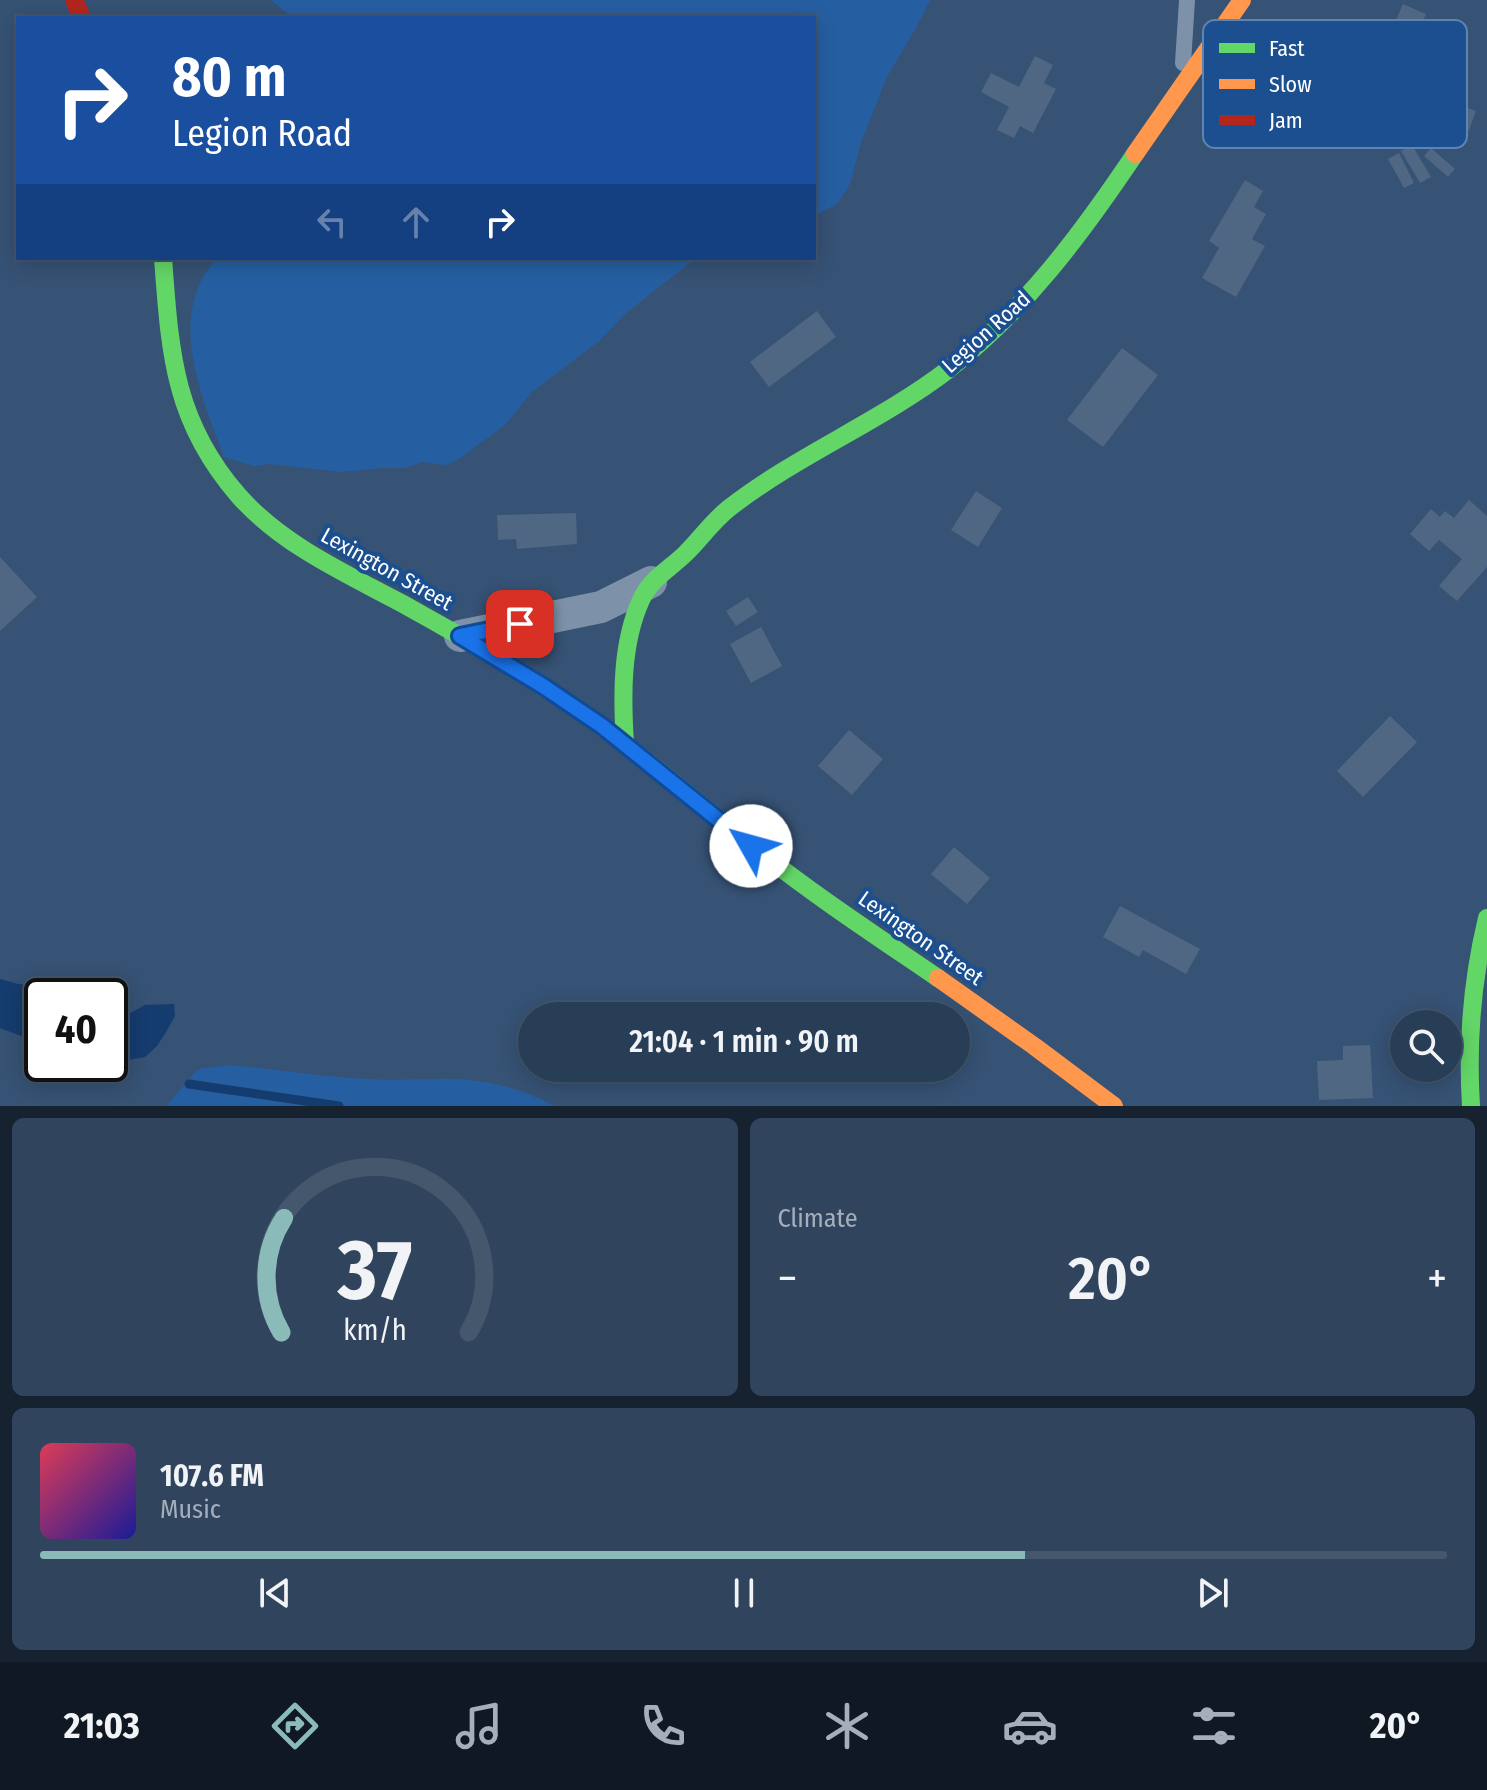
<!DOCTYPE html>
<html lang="en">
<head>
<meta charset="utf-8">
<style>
  body { margin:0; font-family:"Fira Sans Condensed",sans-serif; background:#30455d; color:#f1f3f6; height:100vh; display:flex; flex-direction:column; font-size:30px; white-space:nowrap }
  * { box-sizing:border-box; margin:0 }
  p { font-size:26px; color:#a5aeba }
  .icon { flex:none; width:44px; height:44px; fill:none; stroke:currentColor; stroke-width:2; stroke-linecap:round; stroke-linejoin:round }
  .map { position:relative; height:1106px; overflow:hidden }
  .panel { display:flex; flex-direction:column; gap:12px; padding:12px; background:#162230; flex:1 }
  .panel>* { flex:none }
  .banner { position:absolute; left:16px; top:16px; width:800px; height:244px; border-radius:0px; box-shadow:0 4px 20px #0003,0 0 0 2px #44576d; background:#1a4fa0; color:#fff; overflow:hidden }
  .fabs { position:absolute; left:1390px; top:1010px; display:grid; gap:16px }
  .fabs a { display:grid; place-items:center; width:72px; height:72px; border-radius:50%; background:#283e57; box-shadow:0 4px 20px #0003,0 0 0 2px #44576d; font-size:40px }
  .speed { position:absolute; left:24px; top:978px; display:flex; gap:16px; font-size:40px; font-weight:700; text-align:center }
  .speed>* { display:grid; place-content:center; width:104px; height:104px; border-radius:50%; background:#283e57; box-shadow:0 4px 20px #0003,0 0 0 2px #44576d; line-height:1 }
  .speed .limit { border:4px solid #111; border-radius:12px; background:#fff; color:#111 }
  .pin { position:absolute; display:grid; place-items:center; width:68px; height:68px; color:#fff; margin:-34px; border-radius:16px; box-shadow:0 4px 12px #0006 }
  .me { position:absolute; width:88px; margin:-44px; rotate:308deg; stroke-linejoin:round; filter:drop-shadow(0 0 6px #0008) }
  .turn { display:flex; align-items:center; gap:28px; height:168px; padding:0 24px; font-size:36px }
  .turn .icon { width:104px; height:104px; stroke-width:2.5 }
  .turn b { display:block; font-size:56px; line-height:68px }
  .lanes { display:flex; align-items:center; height:76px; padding:0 24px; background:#0003; justify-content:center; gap:40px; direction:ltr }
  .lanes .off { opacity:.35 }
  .big { font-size:60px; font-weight:600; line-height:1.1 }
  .panel .tile { flex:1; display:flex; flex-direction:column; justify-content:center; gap:12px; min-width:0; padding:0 28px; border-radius:12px; background:#30455d }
  .panel .dial { align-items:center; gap:0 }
  .dial svg { height:208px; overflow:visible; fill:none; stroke:#44576d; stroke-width:7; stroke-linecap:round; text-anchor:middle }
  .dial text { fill:#f1f3f6; stroke:none }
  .song { display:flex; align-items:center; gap:24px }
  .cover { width:96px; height:96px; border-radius:12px; background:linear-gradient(135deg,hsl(350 70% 55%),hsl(240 70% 35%)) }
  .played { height:8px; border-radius:4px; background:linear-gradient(90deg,#8bbbb9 70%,#44576d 70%) }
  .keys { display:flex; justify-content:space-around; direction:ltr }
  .heat { display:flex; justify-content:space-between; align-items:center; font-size:44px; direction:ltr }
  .panel .tiles { flex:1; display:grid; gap:12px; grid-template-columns:1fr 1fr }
  .tile:last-child { grid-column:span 2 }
  .trip { position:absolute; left:518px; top:1002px; width:452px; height:80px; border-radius:40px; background:#283e57; box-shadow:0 4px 20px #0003,0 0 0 2px #44576d; font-weight:600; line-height:80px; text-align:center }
  .tabs { display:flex; height:128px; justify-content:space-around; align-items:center; background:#101923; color:#a5aeba }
  .tabs .icon { width:56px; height:56px }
  .tabs .selected { color:#8bbbb9 }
  .tabs b { font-size:36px; color:#f1f3f6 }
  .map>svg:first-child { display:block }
  .green { fill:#265fa1 }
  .water { fill:#153c6e }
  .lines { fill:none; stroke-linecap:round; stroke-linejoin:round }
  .stream { stroke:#153c6e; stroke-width:9 }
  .building { fill:#506783 }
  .lane { stroke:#7d92a8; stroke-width:16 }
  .street { stroke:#7d92a8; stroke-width:32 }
  .fast { stroke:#63d668; stroke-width:18 }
  .slow { stroke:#ff974d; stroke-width:18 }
  .jam { stroke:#b3261e; stroke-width:18 }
  .route-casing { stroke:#114b97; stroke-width:20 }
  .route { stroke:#1a73e8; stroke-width:14 }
  .labels { text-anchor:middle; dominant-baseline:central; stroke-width:8; stroke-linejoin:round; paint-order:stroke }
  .street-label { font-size:22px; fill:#fff; stroke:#1b4f8f }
  .key { fill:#1b4f8f; stroke:#5f84b1; stroke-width:2 }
  .key-label { font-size:22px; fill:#fff }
</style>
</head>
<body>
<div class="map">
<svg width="1487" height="1106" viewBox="0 0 1487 1106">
  <rect width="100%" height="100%" fill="#365274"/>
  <!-- green -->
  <path class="green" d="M271,0H930L916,28L887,77L861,143L850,184L837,204L814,216V18H293Z
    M221,258H696L625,314L599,341L532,392L505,425L458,460L446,465L422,462L405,468H382L342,472L269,464L254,466L224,457C205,404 174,336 201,281C206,272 212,262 221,258Z
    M229,1065C276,1069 323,1077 370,1079C398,1081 427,1078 455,1079C490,1080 525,1090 555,1106H166L198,1069Z"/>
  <!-- water -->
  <path class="water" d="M0,979L18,984L55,985L74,996H42V1044L0,1028Z
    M174,1004L175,1016L166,1032L157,1046L145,1057L110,1063V1020L119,1019L145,1005Z"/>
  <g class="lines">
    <!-- stream -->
    <path class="stream" d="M189,1084L339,1106"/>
  </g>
  <!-- building -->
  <path class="building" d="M1403,4L1426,14L1404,64L1381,54Z
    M1035,56L1053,65L1044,83L1056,89L1033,133L1020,126L1014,138L997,130L1009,107L981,92L991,73L1019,87Z
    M1426,92L1476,111L1464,143L1415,124Z
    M1412,145L1431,177L1420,183L1401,151Z
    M1431,148L1455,169L1448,177L1424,156Z
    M1399,153L1414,183L1404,188L1388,159Z
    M1245,180L1263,191L1254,207L1266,214L1252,239L1265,246L1236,297L1202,278L1219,248L1209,241Z
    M817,311L836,337L769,387L750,362Z
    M1122,348L1158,375L1103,447L1067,420Z
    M976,491L1002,508L978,547L951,530Z
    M1469,500L1487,516V567L1457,601L1439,586L1462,559L1439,540L1429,551L1410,534L1431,509L1440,517L1445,511L1454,518Z
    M576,513L577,544L517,549L516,539L498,540L497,515Z
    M0,557L37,597L0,631Z
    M748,597L758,612L736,626L726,611Z
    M761,627L782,666L751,683L730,644Z
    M1390,716L1417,742L1363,797L1337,771Z
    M849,730L883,759L852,795L818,766Z
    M954,847L990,878L967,904L931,874Z
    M1120,906L1200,949L1186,974L1143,950L1139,957L1103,937Z
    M1370,1045L1373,1098L1319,1100L1317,1061L1343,1060V1046Z"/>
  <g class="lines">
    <!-- lane -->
    <path class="lane" d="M1183,63L1187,0"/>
    <!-- street -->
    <path class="street" d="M460,636L601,607L651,582"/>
    <!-- fast -->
    <path class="fast" d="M163,258C170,351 173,420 238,495C282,545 345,573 403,604C456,633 508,664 559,697C630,743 693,800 760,852C817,897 878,937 938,978
      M625,744C622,697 621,644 641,600C651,578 670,569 686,553C701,538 712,522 728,509C797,455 880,422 949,369C1025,310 1082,233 1135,154
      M1471,1106C1467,1042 1472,980 1487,918"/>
    <!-- slow -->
    <path class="slow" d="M1135,154L1242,0
      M938,978L1034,1046L1114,1106"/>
    <!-- jam -->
    <path class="jam" d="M74,0L82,18"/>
  </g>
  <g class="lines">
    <defs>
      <path id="route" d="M520,624L460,636L543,686L602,726L751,846"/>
    </defs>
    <!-- route casing -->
    <use href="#route" class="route-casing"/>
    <!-- route -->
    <use href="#route" class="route"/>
  </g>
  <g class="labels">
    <!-- street labels -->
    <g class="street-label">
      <text transform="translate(986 332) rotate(-42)">Legion Road</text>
      <text transform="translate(387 569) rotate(29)">Lexington Street</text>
      <text transform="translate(921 938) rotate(35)">Lexington Street</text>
    </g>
  </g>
  <!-- legend -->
  <rect x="1203" y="20" width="264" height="128" rx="12" class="key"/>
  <rect x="1219" y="43" width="36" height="10" fill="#63d668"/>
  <rect x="1219" y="79" width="36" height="10" fill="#ff974d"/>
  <rect x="1219" y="115" width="36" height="10" fill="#b3261e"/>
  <g class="key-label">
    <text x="1269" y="56">Fast</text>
    <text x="1269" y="92">Slow</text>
    <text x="1269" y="128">Jam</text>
  </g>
</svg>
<div class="fabs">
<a><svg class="icon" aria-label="search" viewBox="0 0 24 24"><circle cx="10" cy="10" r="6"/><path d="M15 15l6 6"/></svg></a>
</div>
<div class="speed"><div class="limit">40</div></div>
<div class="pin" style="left:520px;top:624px;background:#d93025"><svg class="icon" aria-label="arrive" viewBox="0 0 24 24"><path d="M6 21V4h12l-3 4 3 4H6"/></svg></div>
<svg class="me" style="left:751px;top:846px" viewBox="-20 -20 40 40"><circle r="19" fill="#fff"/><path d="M0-13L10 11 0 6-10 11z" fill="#1a73e8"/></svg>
<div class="trip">21:04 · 1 min · 90 m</div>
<div class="banner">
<div class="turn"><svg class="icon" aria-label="right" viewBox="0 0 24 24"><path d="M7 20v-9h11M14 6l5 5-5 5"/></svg><div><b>80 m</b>Legion Road</div></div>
<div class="lanes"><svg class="icon off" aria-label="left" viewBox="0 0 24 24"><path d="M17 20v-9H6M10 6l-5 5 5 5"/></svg><svg class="icon off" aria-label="ahead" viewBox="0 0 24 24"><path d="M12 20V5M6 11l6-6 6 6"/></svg><svg class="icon" aria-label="right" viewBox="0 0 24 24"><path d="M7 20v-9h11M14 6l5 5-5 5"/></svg></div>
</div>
</div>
<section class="panel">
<div class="tiles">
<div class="tile dial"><svg viewBox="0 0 100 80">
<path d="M14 69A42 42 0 1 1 86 69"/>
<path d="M14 69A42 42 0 0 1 15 25" stroke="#8bbbb9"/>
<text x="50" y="56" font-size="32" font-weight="700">37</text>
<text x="50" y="72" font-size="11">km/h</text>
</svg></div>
<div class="tile"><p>Climate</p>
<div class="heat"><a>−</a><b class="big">20°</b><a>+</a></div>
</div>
<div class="tile">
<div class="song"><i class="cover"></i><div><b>107.6 FM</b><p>Music</p></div></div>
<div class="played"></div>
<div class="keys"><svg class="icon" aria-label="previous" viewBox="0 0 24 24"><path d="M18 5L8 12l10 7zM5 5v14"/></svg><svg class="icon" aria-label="pause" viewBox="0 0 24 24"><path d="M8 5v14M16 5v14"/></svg><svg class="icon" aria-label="next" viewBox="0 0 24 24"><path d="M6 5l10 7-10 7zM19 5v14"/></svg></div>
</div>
</div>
</section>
<nav class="tabs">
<b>21:03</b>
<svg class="icon selected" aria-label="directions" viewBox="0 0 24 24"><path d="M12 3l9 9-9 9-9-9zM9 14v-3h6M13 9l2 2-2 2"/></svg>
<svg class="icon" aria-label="music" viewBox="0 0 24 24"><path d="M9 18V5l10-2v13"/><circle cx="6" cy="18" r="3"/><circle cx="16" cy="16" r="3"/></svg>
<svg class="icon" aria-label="phone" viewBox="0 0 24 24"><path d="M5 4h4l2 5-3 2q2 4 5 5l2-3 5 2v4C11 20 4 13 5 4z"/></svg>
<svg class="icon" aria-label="climate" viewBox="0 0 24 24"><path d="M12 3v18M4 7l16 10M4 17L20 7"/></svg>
<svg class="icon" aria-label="car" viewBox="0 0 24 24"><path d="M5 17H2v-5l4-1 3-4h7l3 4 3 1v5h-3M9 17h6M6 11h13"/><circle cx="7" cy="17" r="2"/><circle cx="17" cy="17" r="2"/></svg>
<svg class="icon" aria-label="filters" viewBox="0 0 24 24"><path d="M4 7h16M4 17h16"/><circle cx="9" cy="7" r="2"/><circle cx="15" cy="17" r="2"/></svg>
<b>20°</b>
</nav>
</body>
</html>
